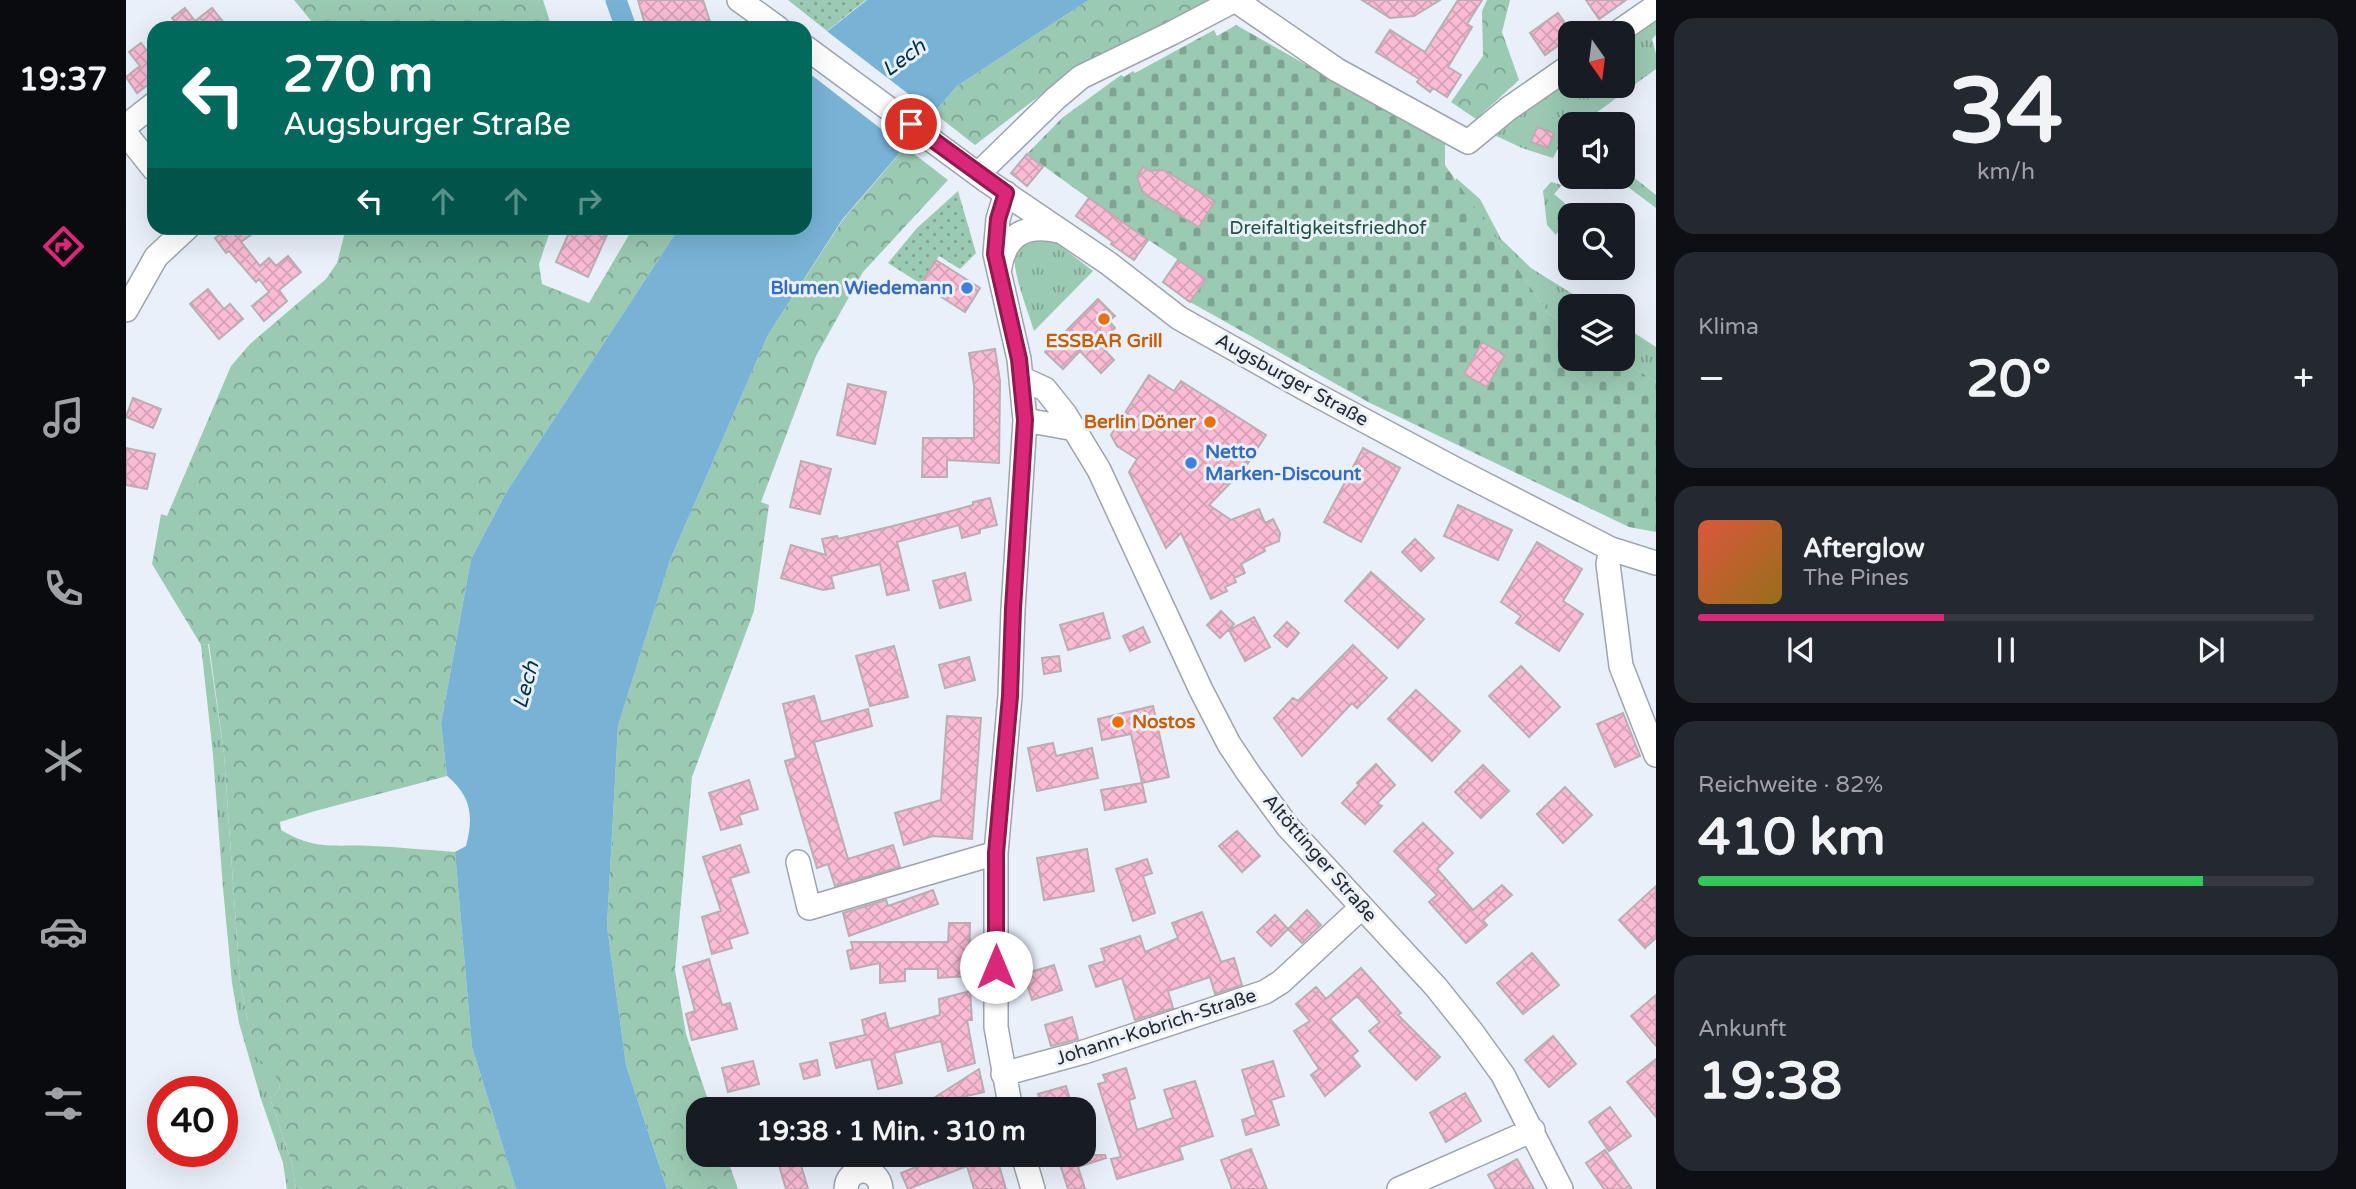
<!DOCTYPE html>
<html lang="de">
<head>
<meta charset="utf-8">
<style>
  body { margin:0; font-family:"Varela Round",sans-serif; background:#242831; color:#f1f3f6; height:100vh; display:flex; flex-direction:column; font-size:26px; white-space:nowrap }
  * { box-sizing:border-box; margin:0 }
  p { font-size:23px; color:#9ea1a6 }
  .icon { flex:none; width:38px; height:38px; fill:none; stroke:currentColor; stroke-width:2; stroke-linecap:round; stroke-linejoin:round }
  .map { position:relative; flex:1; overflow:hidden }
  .drawer { display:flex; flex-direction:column; gap:18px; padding:18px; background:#0d0f14; width:700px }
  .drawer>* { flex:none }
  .hud { position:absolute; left:21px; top:21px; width:665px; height:214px; border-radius:21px; box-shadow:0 7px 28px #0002; background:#00695c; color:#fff; overflow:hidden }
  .needle { width:46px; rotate:166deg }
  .fabs { position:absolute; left:1432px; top:21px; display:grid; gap:14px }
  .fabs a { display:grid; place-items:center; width:77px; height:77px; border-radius:14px; background:#171b24; box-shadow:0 7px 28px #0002; font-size:35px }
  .speed { position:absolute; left:21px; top:1076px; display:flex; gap:14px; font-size:35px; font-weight:700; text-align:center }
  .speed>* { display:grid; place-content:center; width:91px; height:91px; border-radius:50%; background:#171b24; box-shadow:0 7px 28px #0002; line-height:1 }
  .speed .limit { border:10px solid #d22; background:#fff; color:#111 }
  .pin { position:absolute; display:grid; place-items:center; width:60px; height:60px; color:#fff; margin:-30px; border:4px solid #fff; border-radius:50%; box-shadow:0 2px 7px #0007 }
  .me { position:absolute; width:77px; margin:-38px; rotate:0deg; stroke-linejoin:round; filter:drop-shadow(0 0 5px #0008) }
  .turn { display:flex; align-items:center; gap:24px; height:147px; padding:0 21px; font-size:32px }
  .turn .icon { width:91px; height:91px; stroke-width:2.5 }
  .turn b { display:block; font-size:49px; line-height:60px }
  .lanes { display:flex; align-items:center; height:66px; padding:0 21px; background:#0003; justify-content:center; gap:35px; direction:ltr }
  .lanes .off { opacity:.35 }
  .big { font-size:52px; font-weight:700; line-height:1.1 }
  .drawer .tile { flex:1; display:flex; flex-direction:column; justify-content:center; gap:10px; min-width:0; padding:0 24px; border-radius:21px; background:#242831 }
  .drawer .dial { align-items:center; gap:0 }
  .dial b { font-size:91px; line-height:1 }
  .song { display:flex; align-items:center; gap:21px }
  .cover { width:84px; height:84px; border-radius:10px; background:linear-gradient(135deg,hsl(10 70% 55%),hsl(40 70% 35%)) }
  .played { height:7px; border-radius:4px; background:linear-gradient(90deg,#db2777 40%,#363941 40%) }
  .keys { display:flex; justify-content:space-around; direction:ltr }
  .heat { display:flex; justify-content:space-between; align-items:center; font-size:38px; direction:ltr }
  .charge { height:10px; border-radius:5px; background:linear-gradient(90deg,#34c759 82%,#363941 0) }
  .trip { position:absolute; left:560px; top:1097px; width:410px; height:70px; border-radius:21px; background:#171b24; box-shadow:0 7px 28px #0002; font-weight:700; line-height:70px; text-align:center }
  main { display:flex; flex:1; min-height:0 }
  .tabs { display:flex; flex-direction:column; width:126px; justify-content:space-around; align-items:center; background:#090b0e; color:#9ea1a6 }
  .tabs .icon { width:49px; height:49px }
  .tabs .active { color:#db2777 }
  .tabs b { font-size:32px; color:#f1f3f6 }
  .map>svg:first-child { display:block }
  .grass { fill:url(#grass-tufts) }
  .forest { fill:url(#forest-crowns) }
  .cemetery { fill:url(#cemetery-stones) }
  .park { fill:url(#park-dots) }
  .water { fill:#78b3d6 }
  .pier { fill:#e9f0fa }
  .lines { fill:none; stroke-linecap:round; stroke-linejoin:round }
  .canal { stroke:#78b3d6; stroke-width:21 }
  .building { fill:url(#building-cross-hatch); stroke:#bbaeb3; stroke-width:2 }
  .minor-casing { stroke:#9da4ae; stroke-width:26 }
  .minor { stroke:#fff; stroke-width:23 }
  .route-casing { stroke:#8e194d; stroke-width:18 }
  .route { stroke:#db2777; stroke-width:12 }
  .shop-dot { fill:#3f7fe0; stroke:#e9f0fa; stroke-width:2.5 }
  .food-dot { fill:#e8710a; stroke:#e9f0fa; stroke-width:2.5 }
  .labels { text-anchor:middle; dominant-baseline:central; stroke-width:6; stroke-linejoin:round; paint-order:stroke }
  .park-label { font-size:19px; fill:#1f513b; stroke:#e9f0fa }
  .shop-label { font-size:19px; font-weight:bold; fill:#366cbe; stroke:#e9f0fa; text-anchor:end }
  .food-label { font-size:19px; font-weight:bold; fill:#c56008; stroke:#e9f0fa }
  .street-label { font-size:19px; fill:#26292d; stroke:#e9f0fa }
  .water-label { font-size:21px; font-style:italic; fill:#00324a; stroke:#e9f0fa }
</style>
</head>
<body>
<main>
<nav class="tabs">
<b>19:37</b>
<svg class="icon active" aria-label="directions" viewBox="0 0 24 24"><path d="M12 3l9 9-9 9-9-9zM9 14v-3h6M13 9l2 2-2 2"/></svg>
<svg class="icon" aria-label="music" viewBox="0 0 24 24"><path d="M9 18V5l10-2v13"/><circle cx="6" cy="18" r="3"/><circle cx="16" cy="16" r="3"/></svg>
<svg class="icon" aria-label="phone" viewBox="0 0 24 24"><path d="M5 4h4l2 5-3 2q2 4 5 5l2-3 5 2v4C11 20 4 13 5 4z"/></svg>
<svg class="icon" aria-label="climate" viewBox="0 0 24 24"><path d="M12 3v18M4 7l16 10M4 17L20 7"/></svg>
<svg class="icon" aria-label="car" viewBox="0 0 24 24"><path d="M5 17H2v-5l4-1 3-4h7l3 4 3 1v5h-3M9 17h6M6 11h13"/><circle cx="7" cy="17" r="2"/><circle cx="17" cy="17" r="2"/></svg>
<svg class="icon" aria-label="filters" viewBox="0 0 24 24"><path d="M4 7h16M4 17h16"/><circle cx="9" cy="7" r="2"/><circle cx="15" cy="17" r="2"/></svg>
</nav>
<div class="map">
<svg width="1530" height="1189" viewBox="0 0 1530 1189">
  <defs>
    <pattern id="grass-tufts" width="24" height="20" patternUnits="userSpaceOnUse" patternTransform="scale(1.75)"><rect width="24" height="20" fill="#9bcab2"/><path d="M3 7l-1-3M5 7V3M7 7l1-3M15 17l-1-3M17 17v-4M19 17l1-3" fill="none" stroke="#7ea491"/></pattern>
    <pattern id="forest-crowns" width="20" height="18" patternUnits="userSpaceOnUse" patternTransform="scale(1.75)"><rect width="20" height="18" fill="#9bcab2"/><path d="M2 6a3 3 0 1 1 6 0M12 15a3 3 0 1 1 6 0" fill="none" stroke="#7ea491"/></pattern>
    <pattern id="cemetery-stones" width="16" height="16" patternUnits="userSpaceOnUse" patternTransform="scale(1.75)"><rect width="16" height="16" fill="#9bcab2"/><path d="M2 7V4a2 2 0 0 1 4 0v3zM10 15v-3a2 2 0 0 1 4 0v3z" fill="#7ea491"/></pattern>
    <pattern id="park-dots" width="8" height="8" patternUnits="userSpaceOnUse" patternTransform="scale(1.75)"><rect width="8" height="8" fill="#9bcab2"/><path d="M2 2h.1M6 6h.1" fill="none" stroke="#7ea491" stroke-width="1.8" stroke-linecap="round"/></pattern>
    <pattern id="building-cross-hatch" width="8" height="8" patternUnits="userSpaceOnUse" patternTransform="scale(1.75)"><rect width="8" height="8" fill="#fabbd5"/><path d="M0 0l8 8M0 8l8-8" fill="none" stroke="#d6a1b7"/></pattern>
  </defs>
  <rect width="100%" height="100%" fill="#e9f0fa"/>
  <!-- grass -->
  <path class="grass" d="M1530,20V35L1526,39L1530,54V69L1455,124H1444V133L1439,136L1427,158L1396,148L1366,134L1444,79V86H1496V43Z
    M1496,168L1530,195V208L1490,178L1480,190L1471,178L1496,177Z
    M1330,178L1354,199L1375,239L1405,268L1466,306H1444V327L1423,314L1330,182Z
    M1425,182L1436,185L1428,194L1453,215H1444V226L1438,222L1430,235L1421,225L1417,191Z
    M919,234L967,271L908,331C899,301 885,272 888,240Z
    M1496,325L1530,347V382L1494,359H1496Z
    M82,644L98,754L114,982L122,1021L142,1065L149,1071L154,1086L150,1094L144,1098L166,1164L170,1189H161L157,1163L135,1099L113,1023L106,983L97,888L87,755L75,645Z"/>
  <!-- forest -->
  <path class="forest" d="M168,0H417L426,28H191Z
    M963,0H1098L949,69L849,145L808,113L831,86Z
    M1361,0H1384L1376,32L1393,80L1350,119L1325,102L1357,56L1356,11Z
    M779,147L822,180L737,272L690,356L635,502L643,505L628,611L566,777L549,970L560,1034L585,1109L572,1110V1155H600L612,1189H541L500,1065L481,926L492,726L544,560L642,335L716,221Z
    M220,228H425L413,264L416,284L463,303L507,228H553L381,491L345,559L315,724L321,776L189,811L154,822L155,830C190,851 208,844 246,846C273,847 301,850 329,852L346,1047L390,1189H170L166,1164L144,1098L150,1094L154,1086C150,1074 148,1067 135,1064L122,1021L114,982L98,754L83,644L75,645L26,564L35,514L41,516L105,366L124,344L200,279L211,263Z"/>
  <!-- cemetery -->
  <path class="cemetery" d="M1110,25L1319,143V165L1423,314L1444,327V359H1494L1530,382V532L1503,527L1244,403L1064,302L1079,278L987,216L901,154L936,118L995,75L998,77L1007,71L1009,73L1088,30L1091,36Z"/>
  <!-- park -->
  <path class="park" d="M662,0H740L701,31Z
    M832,191L850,253L834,269L813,256L795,284L762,263L791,228Z"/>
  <!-- water -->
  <path class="water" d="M741,0H963L831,86L716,220L642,335L544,560L492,726L481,926L500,1065L541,1189H390L346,1047L329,852L340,846C348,816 345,796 321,776L315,724L345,559L381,491L553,228H679V49Z"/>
  <!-- pier -->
  <path class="pier" d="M698,29L811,116L781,149L679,70V44Z"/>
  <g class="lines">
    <!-- canal -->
    <path class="canal" d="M490,0L500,28"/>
  </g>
  <!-- building -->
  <path class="building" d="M512,0H577L586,28H520Z
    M1236,0H1314L1288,16L1264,18Z
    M1332,0H1356L1341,24L1346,27L1322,67L1335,75L1321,97L1307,88L1304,92L1291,82L1293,79L1250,52L1264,30L1299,52Z
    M1460,0H1500L1473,19Z
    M59,8L69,21L86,8L102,28H53L46,18Z
    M1432,13L1446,33H1444V37L1419,55L1404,33Z
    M15,43L26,57L28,55V83L27,81L11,93L0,77L14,66L3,52Z
    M1411,127L1428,133L1422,148L1405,142Z
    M901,154L917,167L901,186L885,173Z
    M1017,167L1024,171L1038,170L1089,201L1073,227L1017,193L1011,177Z
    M963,198L1022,240L1008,260L985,244L987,242L950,216Z
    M103,228H134L115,242L134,266L143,258L150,266L162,256L175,272L153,290L161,301L138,321L126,306L143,292L133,279L130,282L103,251L100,253L89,238Z
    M445,228H484L462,277L430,262Z
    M810,260L854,288L839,312L795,284Z
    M1052,260L1080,279L1064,302L1037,282Z
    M82,289L98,309L104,304L117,319L93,339L64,304Z
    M972,299L989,316L983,321L989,328L973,344L988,360L975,373L954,351L937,369L919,352Z
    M1356,342L1379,355L1361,387L1338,374Z
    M869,349L874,381L873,463L821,460V477H796L797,438H848V385L843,353Z
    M1023,375L1048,391L1055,381L1140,435L1119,468L1083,505L1105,520L1133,509L1139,523L1147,519L1154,533L1153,541L1138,547L1139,551L1115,564L1119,573L1108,578L1110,582L1099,587L1101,591L1085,599L1055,533L1040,548L1003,472L1011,459L991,446L985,435Z
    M722,384L760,392L749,444L711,435Z
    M7,398L35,409L27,428L0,417Z
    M0,448L29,454L21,489L0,485Z
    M1237,448L1274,468L1235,542L1198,522Z
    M675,461L705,469L694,514L664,507Z
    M864,498L871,525L854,529V533L836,538L833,525L771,542L783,590L761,595L754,564L705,576L708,588L697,590L655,578L665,545L700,555L696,539L711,536L712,539L767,526L829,510L847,505V502Z
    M1332,505L1386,530L1372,560L1318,536Z
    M1289,539L1308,558L1295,571L1276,552Z
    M1411,542L1456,569L1437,601L1457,614L1433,651L1390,623L1395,616L1375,602Z
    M1245,572L1298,619L1272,648L1219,601Z
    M839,573L845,600L814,608L807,581Z
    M1095,611L1108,624L1094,638L1081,625Z
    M977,613L984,638L942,650L934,625Z
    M1128,617L1144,647L1119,661L1103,630Z
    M1161,622L1173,633L1161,647L1148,636Z
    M1017,627L1024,642L1004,651L997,636Z
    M1227,645L1261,678L1231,708L1226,703L1176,756L1148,718L1167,698L1172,701Z
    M768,646L782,697L744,706L730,656Z
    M933,656L935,671L918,674L916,658Z
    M843,657L849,680L819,688L813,665Z
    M1395,666L1434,707L1403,737L1363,696Z
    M1290,690L1334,731L1306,761L1262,719Z
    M688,696L695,722L742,709L746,726L688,742L722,859L767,845L774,867L709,886L702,864L691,868L659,761L670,758L657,704Z
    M1027,706L1043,777L1016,783L1005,734L976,740L972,719Z
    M1497,713L1514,756L1489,767L1471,724Z
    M821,716L855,718L846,839L807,836L778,845L769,813L815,800Z
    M927,743L930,756L966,748L972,778L911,791L902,748Z
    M1250,764L1269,785L1251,803L1256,806L1239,824L1216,803L1233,785L1231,783Z
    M1357,765L1383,791L1355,818L1329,792Z
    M623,780L632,809L613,815L616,824L595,830L583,793Z
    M1016,783L1020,802L979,810L975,790Z
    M1439,787L1466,815L1437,843L1411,814Z
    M1297,823L1327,853L1311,869L1347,910L1376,885L1386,895L1357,920L1361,925L1340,943L1303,902L1311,895L1268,851Z
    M1111,831L1134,856L1116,872L1093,846Z
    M614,845L623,872L604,878L622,933L603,939L606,948L586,954L576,917L595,911L577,857Z
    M961,849L968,891L918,900L911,858Z
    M1021,859L1026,873L1017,876L1029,913L1007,921L990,869Z
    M1530,886V938L1519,948L1493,920Z
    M807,890L812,904L723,936L717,913L760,900L762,906Z
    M1181,910L1195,925L1176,943L1162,929Z
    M1076,912L1095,962L1108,958L1116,985L1089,994L1084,977L1042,991L1047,1008L1009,1020L996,978L970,987L963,966L979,961L975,949L1014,936L1019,952L1052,938L1046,923Z
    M1149,915L1162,929L1145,946L1131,932Z
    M823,923H844L843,976L812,978V969H779V981L754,983V963L725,969L721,951L727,949L725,942H822Z
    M1406,953L1433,985L1397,1014L1371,983Z
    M583,959L596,1005L604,1003L611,1029L566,1040L560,1014L569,1011L557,967Z
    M928,965L936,990L906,1000L898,974Z
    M1235,968L1275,1013L1272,1015L1314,1057L1290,1080L1243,1031L1254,1022L1231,996L1204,1019L1232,1051L1226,1056L1234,1066L1199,1096L1185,1075L1193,1069L1168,1031L1184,1021L1170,1004L1190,987L1200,999Z
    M844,991L846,1020H841L849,1063L822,1071L815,1041L768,1053L776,1083L752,1089L745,1059L710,1068L704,1043L739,1035L736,1020L759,1013L763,1029L814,1015L813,999Z
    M1530,995V1046L1505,1016Z
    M946,1017L952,1039L925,1046L919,1025Z
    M1427,1036L1450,1064L1423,1087L1399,1060Z
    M1530,1059V1117L1501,1082Z
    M691,1060L694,1075L678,1079L674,1064Z
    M627,1061L633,1084L602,1092L596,1068Z
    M1147,1061L1158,1096L1145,1100L1153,1125L1120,1135L1116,1120L1130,1115L1116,1070Z
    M1000,1068L1009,1098L1003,1100L1011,1130L1047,1118L1038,1090L1069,1081L1087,1136L1053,1147L1057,1159L991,1179L985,1159L995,1157L972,1084L980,1082L977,1075Z
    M853,1069L858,1092L801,1105L800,1103Z
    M940,1086L947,1110H917L912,1094Z
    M1339,1093L1355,1121L1320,1142L1304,1113Z
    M1484,1107L1505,1136L1483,1151L1463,1122Z
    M1125,1149L1141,1189H1106L1095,1160Z
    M1479,1150L1506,1189H1478L1460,1163Z
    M650,1155H672L682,1189H660Z
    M819,1155H870L880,1189H848L841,1166L782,1189L775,1173Z
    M931,1155H979L980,1158L952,1167L959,1189H942Z
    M1391,1159L1408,1189H1370L1362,1175Z"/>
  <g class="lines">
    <defs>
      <path id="minor" d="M613,0L652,28
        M1109,0L1211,70L1342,142L1382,109L1444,66
        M1491,33L1530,6
        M679,47L861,181L982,263L1053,318L1185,392L1329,469L1485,549L1530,563
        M0,126L28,104
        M0,134L28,169
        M852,174L929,99L955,77L1046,33L1109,0
        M880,193L872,219L869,254L893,359L899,420L887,609L884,696L870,853V1027L885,1110
        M874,267C880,233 901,224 933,231
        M0,310L30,257L61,228
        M895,378L919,389L939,414L973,470L1075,690L1103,744L1123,774L1162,827L1310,987L1346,1032L1377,1075L1435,1189
        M899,420L949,429
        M1485,549L1482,564L1495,666L1530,755
        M672,862L683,908L870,853
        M877,1074L958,1052L1139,992L1155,982L1236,907
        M897,1155L907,1189
        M720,1189C721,1165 753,1165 755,1189
        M1273,1189L1407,1130"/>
    </defs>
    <!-- minor casing -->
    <use href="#minor" class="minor-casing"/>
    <!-- minor -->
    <use href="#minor" class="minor"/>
  </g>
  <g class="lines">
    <defs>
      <path id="route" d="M785,124L880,193L872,219L869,254L893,359L899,420L887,609L884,696L870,853V967"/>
    </defs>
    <!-- route casing -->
    <use href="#route" class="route-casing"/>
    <!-- route -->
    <use href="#route" class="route"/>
  </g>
  <!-- markers -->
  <g class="shop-dot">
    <circle cx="841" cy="288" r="7"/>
    <circle cx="1065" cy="463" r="7"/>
  </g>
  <g class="food-dot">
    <circle cx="978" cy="319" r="7"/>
    <circle cx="1084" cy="422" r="7"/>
    <circle cx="992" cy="722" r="7"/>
  </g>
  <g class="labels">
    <!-- park labels -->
    <g class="park-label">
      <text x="1202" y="228">Dreifaltigkeitsfriedhof</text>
    </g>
    <!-- shop labels -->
    <g class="shop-label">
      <text x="827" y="288">Blumen Wiedemann</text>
      <text x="1079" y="452" text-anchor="start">Netto<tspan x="1079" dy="22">Marken-Discount</tspan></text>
    </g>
    <!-- food labels -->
    <g class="food-label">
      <text x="978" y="341">ESSBAR Grill</text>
      <text x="1070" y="422" text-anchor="end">Berlin Döner</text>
      <text x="1006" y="722" text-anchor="start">Nostos</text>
    </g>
    <!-- street labels -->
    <g class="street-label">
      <text transform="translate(1166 380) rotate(29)">Augsburger Straße</text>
      <text transform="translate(1194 858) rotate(49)">Altöttinger Straße</text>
      <text transform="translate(1030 1027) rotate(-18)">Johann-Kobrich-Straße</text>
    </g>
    <!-- water labels -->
    <g class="water-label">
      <text transform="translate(778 58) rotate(-36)">Lech</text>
      <text transform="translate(400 685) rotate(-74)">Lech</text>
    </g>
  </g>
</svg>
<div class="fabs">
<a><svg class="needle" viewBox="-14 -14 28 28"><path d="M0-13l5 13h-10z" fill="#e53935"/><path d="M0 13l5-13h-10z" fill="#9ea1a6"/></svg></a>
<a><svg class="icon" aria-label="sound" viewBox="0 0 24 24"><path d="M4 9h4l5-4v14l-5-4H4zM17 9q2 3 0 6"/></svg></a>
<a><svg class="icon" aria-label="search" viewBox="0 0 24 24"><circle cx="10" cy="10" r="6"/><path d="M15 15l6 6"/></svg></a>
<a><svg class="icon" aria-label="layers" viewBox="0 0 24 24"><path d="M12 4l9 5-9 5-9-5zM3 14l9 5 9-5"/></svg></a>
</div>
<div class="speed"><div class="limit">40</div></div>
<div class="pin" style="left:785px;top:124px;background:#d93025"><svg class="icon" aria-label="arrive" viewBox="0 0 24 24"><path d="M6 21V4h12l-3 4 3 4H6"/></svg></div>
<svg class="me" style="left:870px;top:967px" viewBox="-20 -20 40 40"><circle r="19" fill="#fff"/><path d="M0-13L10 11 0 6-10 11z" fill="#db2777"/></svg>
<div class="trip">19:38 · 1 Min. · 310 m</div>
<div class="hud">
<div class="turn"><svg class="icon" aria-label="left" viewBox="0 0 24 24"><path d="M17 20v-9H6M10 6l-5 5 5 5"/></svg><div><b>270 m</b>Augsburger Straße</div></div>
<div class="lanes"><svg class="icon" aria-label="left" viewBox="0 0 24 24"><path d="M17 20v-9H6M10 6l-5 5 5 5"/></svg><svg class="icon off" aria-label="ahead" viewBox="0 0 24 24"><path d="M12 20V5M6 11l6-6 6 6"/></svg><svg class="icon off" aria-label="ahead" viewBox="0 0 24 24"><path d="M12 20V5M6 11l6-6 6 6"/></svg><svg class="icon off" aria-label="right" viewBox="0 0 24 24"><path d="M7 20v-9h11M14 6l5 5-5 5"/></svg></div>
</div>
</div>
<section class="drawer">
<div class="tile dial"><b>34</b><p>km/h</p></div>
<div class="tile"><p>Klima</p>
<div class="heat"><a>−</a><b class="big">20°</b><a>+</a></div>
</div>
<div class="tile">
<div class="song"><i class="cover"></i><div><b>Afterglow</b><p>The Pines</p></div></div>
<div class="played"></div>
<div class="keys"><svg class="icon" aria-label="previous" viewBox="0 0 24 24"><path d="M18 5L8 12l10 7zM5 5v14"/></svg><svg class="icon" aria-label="pause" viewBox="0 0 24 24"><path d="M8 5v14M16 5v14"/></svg><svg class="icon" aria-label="next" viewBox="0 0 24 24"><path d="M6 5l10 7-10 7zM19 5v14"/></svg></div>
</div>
<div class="tile"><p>Reichweite · 82%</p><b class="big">410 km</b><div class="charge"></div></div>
<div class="tile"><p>Ankunft</p><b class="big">19:38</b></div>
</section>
</main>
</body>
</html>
